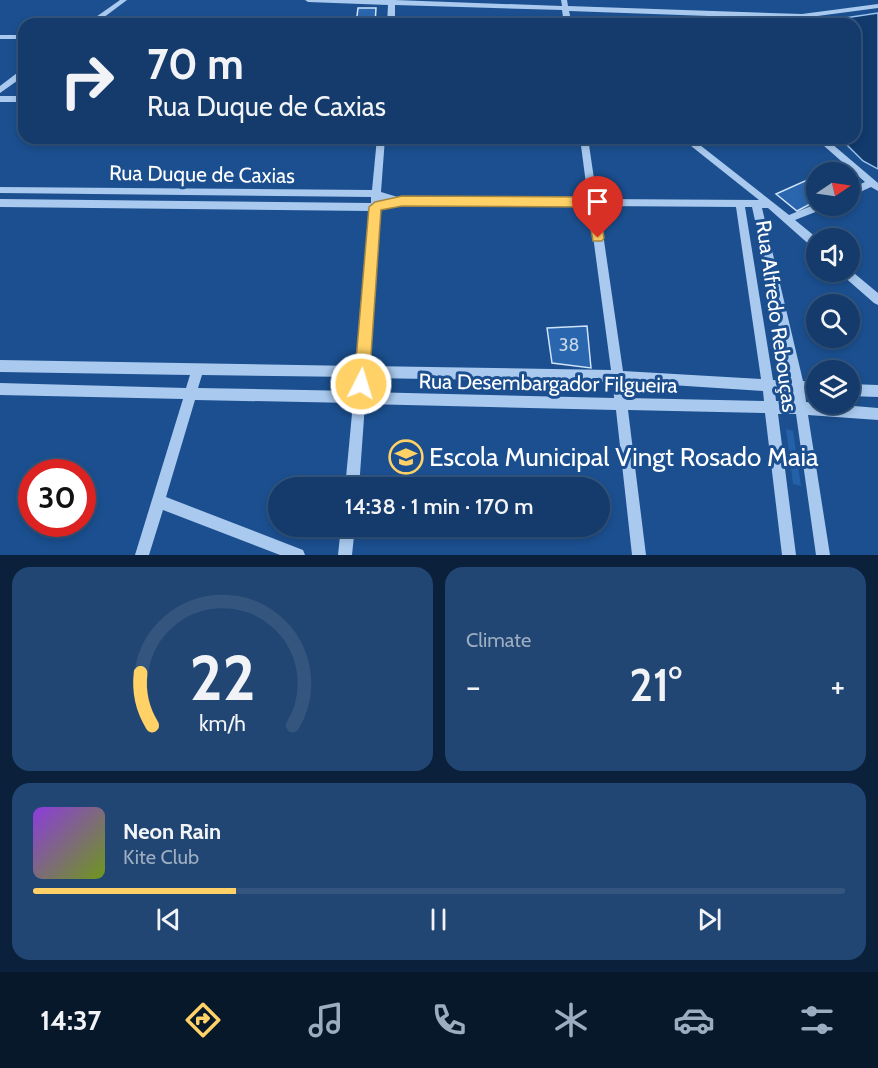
<!DOCTYPE html>
<html lang="en">
<head>
<meta charset="utf-8">
<style>
  body { margin:0; font-family:Cabin,sans-serif; background:#214673; color:#f1f3f6; height:100vh; display:flex; flex-direction:column; font-size:22px; white-space:nowrap }
  * { box-sizing:border-box; margin:0 }
  p { font-size:20px; color:#9dadc1 }
  .icon { flex:none; width:33px; height:33px; fill:none; stroke:currentColor; stroke-width:2; stroke-linecap:round; stroke-linejoin:round }
  .map { position:relative; height:555px; overflow:hidden }
  .sheet { display:flex; flex-direction:column; gap:12px; padding:12px; background:#0b203b; flex:1 }
  .sheet>* { flex:none }
  .hud { position:absolute; left:18px; top:18px; width:843px; height:126px; border-radius:18px; box-shadow:0 3px 9px #0003,0 0 0 2px #33557e; background:#143b6b; color:#f1f3f6; overflow:hidden }
  .needle { width:39px; rotate:77deg }
  .tools { position:absolute; left:806px; top:162px; display:grid; gap:12px }
  .tools a { display:grid; place-items:center; width:54px; height:54px; border-radius:50%; background:#143b6b; box-shadow:0 3px 9px #0003,0 0 0 2px #33557e; font-size:30px }
  .speed { position:absolute; left:18px; top:459px; display:flex; gap:12px; font-size:30px; font-weight:700; text-align:center }
  .speed>* { display:grid; place-content:center; width:78px; height:78px; border-radius:50%; background:#143b6b; box-shadow:0 3px 9px #0003,0 0 0 2px #33557e; line-height:1 }
  .speed .limit { border:9px solid #d22; background:#fff; color:#111 }
  .pin { position:absolute; display:grid; place-items:center; width:51px; height:51px; color:#fff; margin:-62px -26px; border-radius:50% 50% 50% 0; rotate:-45deg; box-shadow:0 0 6px #0007 }
  .pin .icon { rotate:45deg }
  .me { position:absolute; width:66px; margin:-33px; rotate:5deg; stroke-linejoin:round; filter:drop-shadow(0 0 4px #0008) }
  .turn { display:flex; align-items:center; gap:21px; height:126px; padding:0 30px; font-size:27px }
  .turn .icon { width:78px; height:78px; stroke-width:2.5 }
  .turn b { display:block; font-size:42px; line-height:51px }
  .big { font-size:45px; font-weight:600; line-height:1.1 }
  .sheet .widget { flex:1; display:flex; flex-direction:column; justify-content:center; gap:9px; min-width:0; padding:0 21px; border-radius:18px; background:#214673 }
  .sheet .dial { align-items:center; gap:0 }
  .dial svg { height:156px; overflow:visible; fill:none; stroke:#33557e; stroke-width:7; stroke-linecap:round; text-anchor:middle }
  .dial text { fill:#f1f3f6; stroke:none }
  .song { display:flex; align-items:center; gap:18px }
  .cover { width:72px; height:72px; border-radius:9px; background:linear-gradient(135deg,hsl(270 70% 55%),hsl(80 70% 35%)) }
  .played { height:6px; border-radius:3px; background:linear-gradient(90deg,#ffd166 25%,#33557e 25%) }
  .keys { display:flex; justify-content:space-around; direction:ltr }
  .heat { display:flex; justify-content:space-between; align-items:center; font-size:33px; direction:ltr }
  .sheet .tiles { flex:1; display:grid; gap:12px; grid-template-columns:1fr 1fr }
  .widget:last-child { grid-column:span 2 }
  .trip { position:absolute; left:268px; top:477px; width:342px; height:60px; border-radius:30px; background:#143b6b; box-shadow:0 3px 9px #0003,0 0 0 2px #33557e; font-weight:600; line-height:60px; text-align:center }
  .tab-bar { display:flex; height:96px; justify-content:space-around; align-items:center; background:#08182b; color:#9dadc1 }
  .tab-bar .icon { width:42px; height:42px }
  .tab-bar .on { color:#ffd166 }
  .tab-bar b { font-size:27px; color:#f1f3f6 }
  .map>svg:first-child { display:block }
  .green { fill:#2461a8 }
  .water { fill:#123a6d; stroke:#9cc4f0; stroke-width:1.5 }
  .building { fill:#2a66ad; stroke:#cfe3fa; stroke-width:1.5 }
  .lines { fill:none; stroke-linecap:round; stroke-linejoin:round }
  .minor { fill:#a9c9ee; fill-rule:evenodd }
  .route { fill:#ffd166; stroke:#a68842; stroke-width:1.5 }
  .labels { text-anchor:middle; dominant-baseline:central; stroke-width:6; stroke-linejoin:round; paint-order:stroke }
  .number-label { font-size:18px; fill:#cad9ea }
  .street-label { font-size:21px; fill:#fff; stroke:#1b4f8f }
  .near-poi-label { font-size:26px; fill:#fff; stroke:#1b4f8f; text-anchor:start }
</style>
</head>
<body>
<div class="map">
<svg width="878" height="555" viewBox="0 0 878 555">
  <rect width="100%" height="100%" fill="#1b4f8f"/>
  <!-- green -->
  <path class="green" d="M786,429L793,431L801,486L793,484Z"/>
  <!-- water -->
  <path class="water" d="M878,13V169L863,161L840,138H855V24H805Z"/>
  <!-- building -->
  <path class="building" d="M358,8H376L375,24H356Z
    M807,180L816,187V201L797,211L776,194Z
    M587,326L591,368L552,363L547,328Z"/>
  <g class="lines">
    <!-- minor -->
    <path class="minor" d="M120,0H127L95,24H86Z
      M305,0H395L562,6L561,0H567L568,6L802,14L878,4V8L795,19L569,11L572,24H564L562,10L395,5V24H387L388,5L308,2Z
      M771,18L773,19V21L758,24H740L744,22Z
      M0,35H24V39H0Z
      M21,70H24V76L0,93V86Z
      M0,96H24V102H0Z
      M377,138H385L381,192L401,198L588,199L580,138H588L597,199L759,200L681,138H691L789,215L816,204V206H824L823,209L795,220L817,238L816,248L812,247L768,208H762L803,381L816,382V394L805,393L806,402L878,408V420L808,415L830,555H816L796,414H778L796,555H782L765,413L628,410L646,555H632L616,410L365,404L359,488H345L353,403L195,400L166,497L303,550L305,555H280L163,510L149,555H135L183,399L0,395V383L186,388L190,375L0,372V360L356,366L370,211L0,207V199L371,203V197L0,193V187L372,190ZM402,205L589,206L611,370L368,366L380,210ZM599,206L736,207L761,379L623,371ZM745,207H752L791,381L773,380ZM202,375L355,377L354,391L198,388ZM367,378L613,382L614,398L366,392ZM625,382L763,391L764,401L627,398ZM775,391L793,392L794,402L776,401Z
      M815,138H825L878,183V191L871,187L849,197V189L865,182Z
      M849,269L878,293V305L874,303L842,275L841,272H849Z
      M849,384L878,385V397L849,396Z
      M341,526H355L352,555H338Z"/>
  </g>
  <!-- route -->
  <path class="route" d="M402,196L592,197L599,202L604,238L602,241H593L587,207L402,206L381,210L369,384L367,390L361,392L356,390L354,384L369,207L375,202Z"/>
  <!-- icons -->
  <defs>
    <symbol id="school-ring" viewBox="-11 -11 22 22"><circle r="9.5" fill="#1b4f8f" stroke="#ffd166" stroke-width="1.5"/><path d="M0-5L7-2L0 1L-7-2ZM-4 1L0 2.5L4 1V4Q0 6-4 4Z" fill="#ffd166"/></symbol>
  </defs>
  <g fill-rule="evenodd">
    <use href="#school-ring" x="387" y="438" width="38" height="38"/>
  </g>
  <g class="labels">
    <!-- number labels -->
    <g class="number-label">
      <text x="569" y="345">38</text>
    </g>
    <!-- street labels -->
    <g class="street-label">
      <text transform="translate(202 174) rotate(1)">Rua Duque de Caxias</text>
      <text transform="translate(777 316) rotate(82)">Rua Alfredo Rebouças</text>
      <text transform="translate(548 383) rotate(1)">Rua Desembargador Filgueira</text>
    </g>
    <!-- near-poi labels -->
    <g class="near-poi-label">
      <text x="429" y="457">Escola Municipal Vingt Rosado Maia</text>
    </g>
  </g>
</svg>
<div class="tools">
<a><svg class="needle" viewBox="-14 -14 28 28"><path d="M0-13l5 13h-10z" fill="#e53935"/><path d="M0 13l5-13h-10z" fill="#9dadc1"/></svg></a>
<a><svg class="icon" aria-label="sound" viewBox="0 0 24 24"><path d="M4 9h4l5-4v14l-5-4H4zM17 9q2 3 0 6"/></svg></a>
<a><svg class="icon" aria-label="search" viewBox="0 0 24 24"><circle cx="10" cy="10" r="6"/><path d="M15 15l6 6"/></svg></a>
<a><svg class="icon" aria-label="layers" viewBox="0 0 24 24"><path d="M12 4l9 5-9 5-9-5zM3 14l9 5 9-5"/></svg></a>
</div>
<div class="speed"><div class="limit">30</div></div>
<div class="pin" style="left:598px;top:238px;background:#d93025"><svg class="icon" aria-label="arrive" viewBox="0 0 24 24"><path d="M6 21V4h12l-3 4 3 4H6"/></svg></div>
<svg class="me" style="left:361px;top:384px" viewBox="-20 -20 40 40"><circle r="17" fill="#ffd166" stroke="#fff" stroke-width="3"/><path d="M0-11L8 9 0 5-8 9z" fill="#fff"/></svg>
<div class="trip">14:38 · 1 min · 170 m</div>
<div class="hud">
<div class="turn"><svg class="icon" aria-label="right" viewBox="0 0 24 24"><path d="M7 20v-9h11M14 6l5 5-5 5"/></svg><div><b>70 m</b>Rua Duque de Caxias</div></div>
</div>
</div>
<section class="sheet">
<div class="tiles">
<div class="widget dial"><svg viewBox="0 0 100 80">
<path d="M14 69A42 42 0 1 1 86 69"/>
<path d="M14 69A42 42 0 0 1 8 42" stroke="#ffd166"/>
<text x="50" y="56" font-size="32" font-weight="700">22</text>
<text x="50" y="72" font-size="11">km/h</text>
</svg></div>
<div class="widget"><p>Climate</p>
<div class="heat"><a>−</a><b class="big">21°</b><a>+</a></div>
</div>
<div class="widget">
<div class="song"><i class="cover"></i><div><b>Neon Rain</b><p>Kite Club</p></div></div>
<div class="played"></div>
<div class="keys"><svg class="icon" aria-label="previous" viewBox="0 0 24 24"><path d="M18 5L8 12l10 7zM5 5v14"/></svg><svg class="icon" aria-label="pause" viewBox="0 0 24 24"><path d="M8 5v14M16 5v14"/></svg><svg class="icon" aria-label="next" viewBox="0 0 24 24"><path d="M6 5l10 7-10 7zM19 5v14"/></svg></div>
</div>
</div>
</section>
<nav class="tab-bar">
<b>14:37</b>
<svg class="icon on" aria-label="directions" viewBox="0 0 24 24"><path d="M12 3l9 9-9 9-9-9zM9 14v-3h6M13 9l2 2-2 2"/></svg>
<svg class="icon" aria-label="music" viewBox="0 0 24 24"><path d="M9 18V5l10-2v13"/><circle cx="6" cy="18" r="3"/><circle cx="16" cy="16" r="3"/></svg>
<svg class="icon" aria-label="phone" viewBox="0 0 24 24"><path d="M5 4h4l2 5-3 2q2 4 5 5l2-3 5 2v4C11 20 4 13 5 4z"/></svg>
<svg class="icon" aria-label="climate" viewBox="0 0 24 24"><path d="M12 3v18M4 7l16 10M4 17L20 7"/></svg>
<svg class="icon" aria-label="car" viewBox="0 0 24 24"><path d="M5 17H2v-5l4-1 3-4h7l3 4 3 1v5h-3M9 17h6M6 11h13"/><circle cx="7" cy="17" r="2"/><circle cx="17" cy="17" r="2"/></svg>
<svg class="icon" aria-label="filters" viewBox="0 0 24 24"><path d="M4 7h16M4 17h16"/><circle cx="9" cy="7" r="2"/><circle cx="15" cy="17" r="2"/></svg>
</nav>
</body>
</html>
